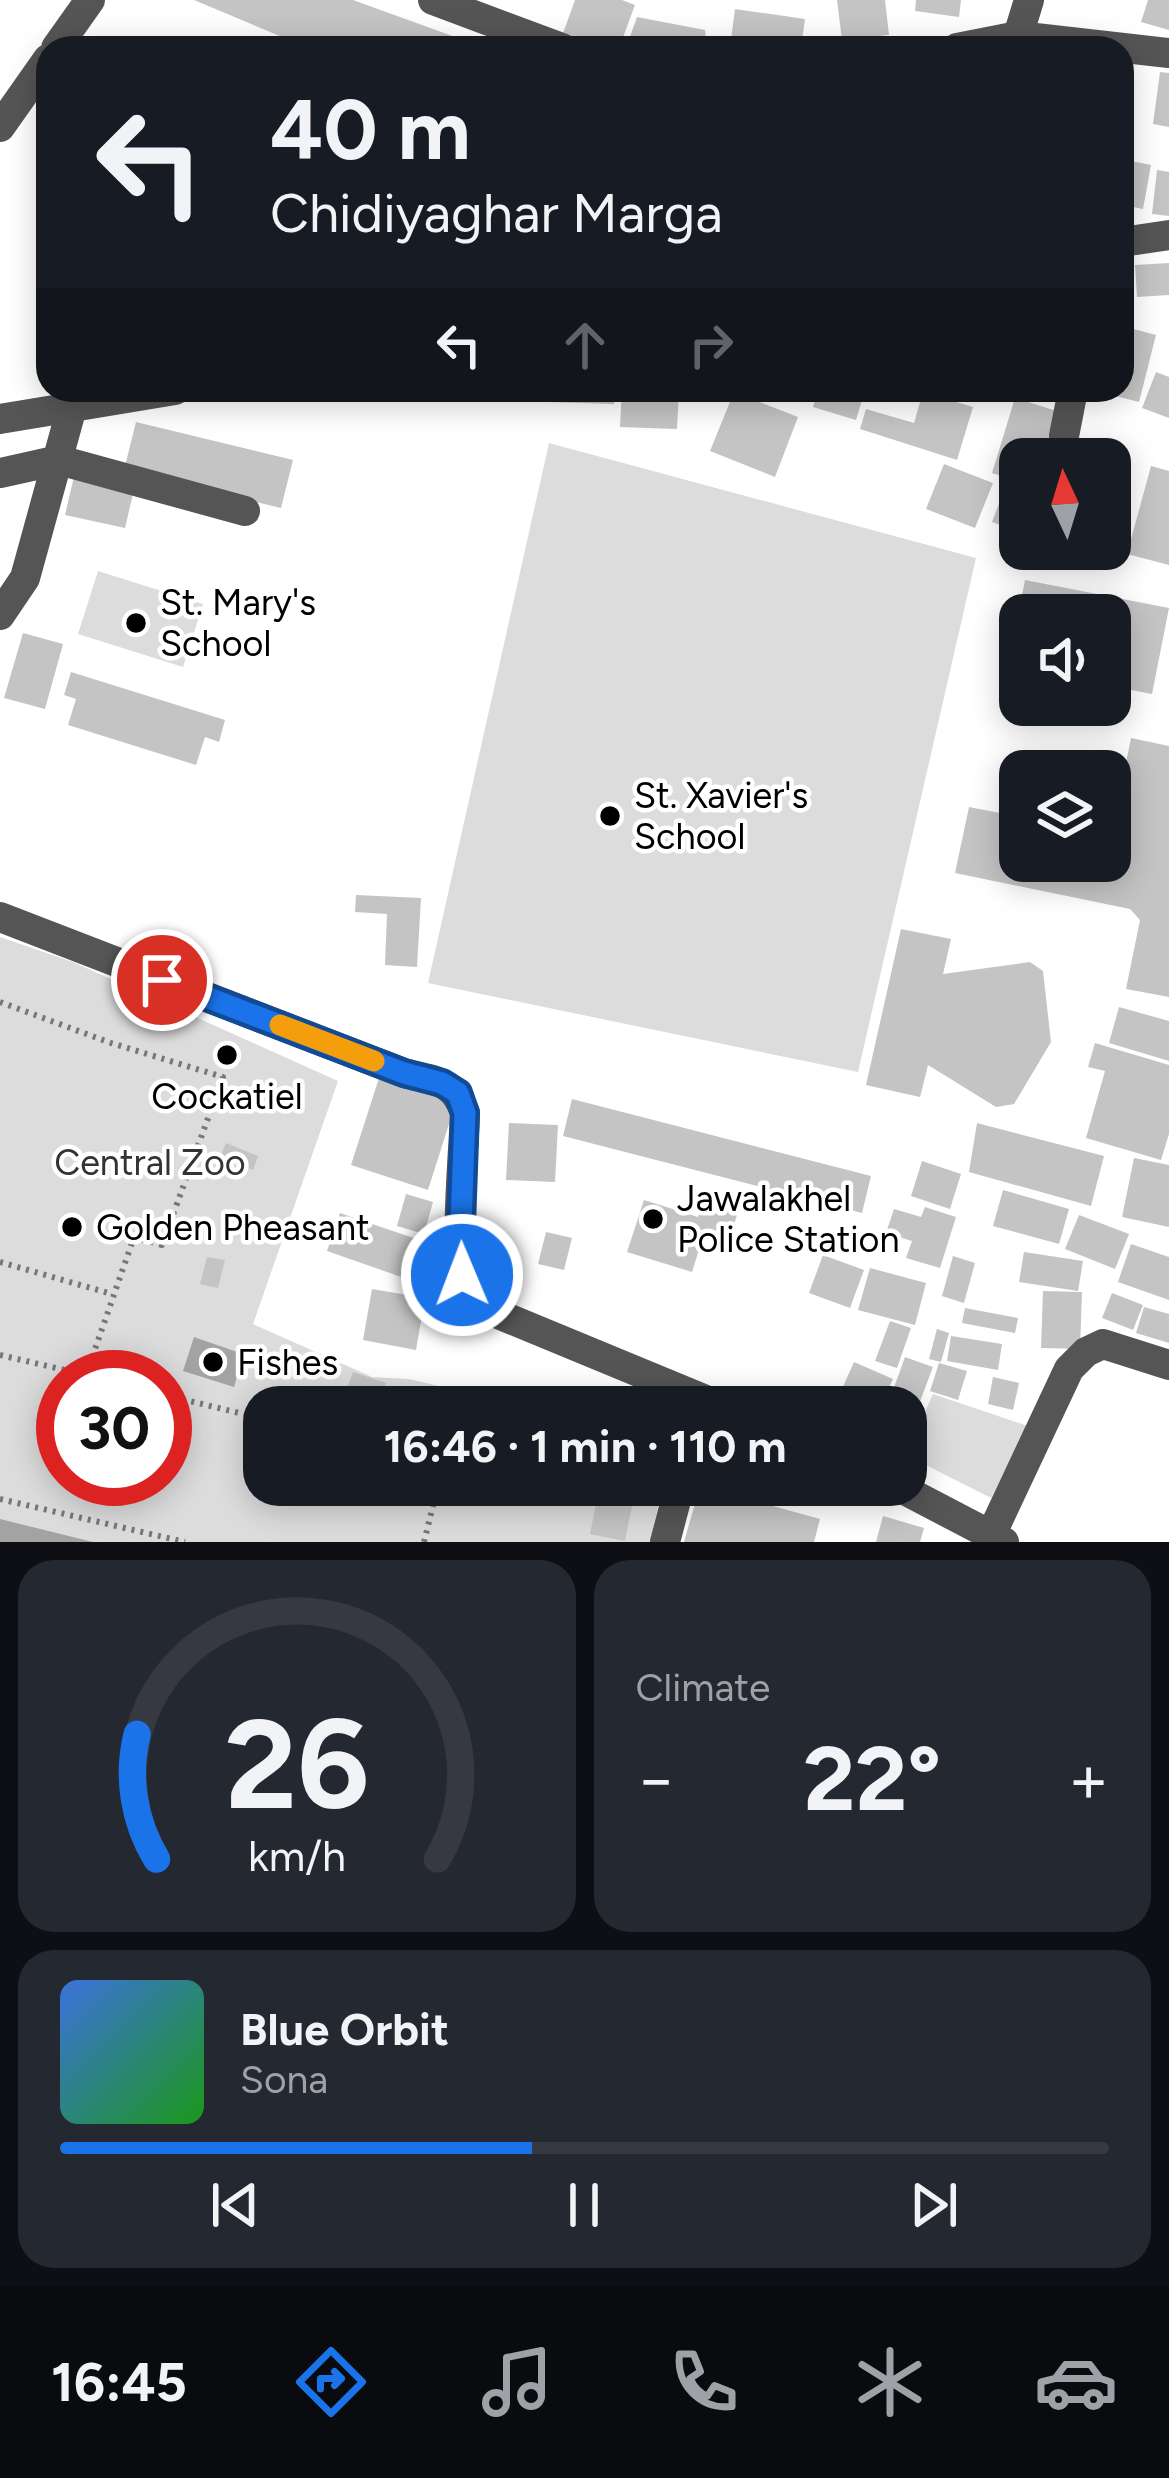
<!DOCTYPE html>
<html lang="en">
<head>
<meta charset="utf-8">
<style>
  body { margin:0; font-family:Figtree,sans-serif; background:#242831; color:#f1f3f6; height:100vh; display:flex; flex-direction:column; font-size:45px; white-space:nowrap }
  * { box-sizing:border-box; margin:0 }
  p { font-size:39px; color:#9ea1a6 }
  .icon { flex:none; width:66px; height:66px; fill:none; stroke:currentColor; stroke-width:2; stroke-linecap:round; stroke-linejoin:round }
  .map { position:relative; height:1542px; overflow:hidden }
  .details { display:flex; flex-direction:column; gap:18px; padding:18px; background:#0d0f14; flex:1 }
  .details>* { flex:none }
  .hud { position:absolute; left:36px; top:36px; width:1098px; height:366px; border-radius:36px; box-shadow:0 6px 30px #0003; background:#171b24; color:#f1f3f6; overflow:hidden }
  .needle { width:78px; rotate:356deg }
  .tools { position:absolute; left:999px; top:438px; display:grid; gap:24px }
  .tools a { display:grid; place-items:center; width:132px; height:132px; border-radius:24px; background:#171b24; box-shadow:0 6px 30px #0003; font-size:60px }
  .speed { position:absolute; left:36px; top:1350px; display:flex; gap:24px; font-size:60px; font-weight:700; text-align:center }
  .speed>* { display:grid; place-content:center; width:156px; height:156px; border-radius:50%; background:#171b24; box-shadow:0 6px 30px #0003; line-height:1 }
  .speed .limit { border:18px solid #d22; background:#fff; color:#111 }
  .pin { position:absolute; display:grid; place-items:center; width:102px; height:102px; color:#fff; margin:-51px; border:6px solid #fff; border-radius:50%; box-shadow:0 3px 12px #0007 }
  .me { position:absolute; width:132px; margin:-66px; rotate:359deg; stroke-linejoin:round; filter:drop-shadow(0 0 9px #0008) }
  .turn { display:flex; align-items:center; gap:42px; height:252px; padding:0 36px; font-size:54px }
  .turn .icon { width:156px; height:156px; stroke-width:2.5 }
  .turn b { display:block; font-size:84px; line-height:102px }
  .lanes { display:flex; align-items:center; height:114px; padding:0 36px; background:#0003; justify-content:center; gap:60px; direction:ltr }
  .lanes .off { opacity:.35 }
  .big { font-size:90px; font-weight:700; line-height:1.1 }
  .details .tile { flex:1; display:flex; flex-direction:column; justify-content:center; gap:18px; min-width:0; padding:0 42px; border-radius:36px; background:#242831 }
  .details .dial { align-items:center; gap:0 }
  .dial svg { height:312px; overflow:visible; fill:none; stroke:#363941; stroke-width:7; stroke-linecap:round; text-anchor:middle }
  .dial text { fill:#f1f3f6; stroke:none }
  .song { display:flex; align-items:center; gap:36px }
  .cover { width:144px; height:144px; border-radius:18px; background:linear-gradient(135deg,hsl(220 70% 55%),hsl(120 70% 35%)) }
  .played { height:12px; border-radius:6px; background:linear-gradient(90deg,#1a73e8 45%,#363941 45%) }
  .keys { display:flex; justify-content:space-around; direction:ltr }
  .heat { display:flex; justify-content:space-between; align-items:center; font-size:66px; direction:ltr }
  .details .tiles { flex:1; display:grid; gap:18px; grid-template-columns:1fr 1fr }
  .tile:last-child { grid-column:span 2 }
  .trip { position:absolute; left:243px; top:1386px; width:684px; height:120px; border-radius:36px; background:#171b24; box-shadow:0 6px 30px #0003; font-weight:700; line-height:120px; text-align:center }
  .menu { display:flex; height:192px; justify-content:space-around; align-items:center; background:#090b0e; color:#9ea1a6 }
  .menu .icon { width:84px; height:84px }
  .menu .current { color:#1a73e8 }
  .menu b { font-size:54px; color:#f1f3f6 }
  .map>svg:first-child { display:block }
  .green { fill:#dcdcdc; fill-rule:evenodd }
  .water { fill:#a3a3a3 }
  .building { fill:#c4c4c4 }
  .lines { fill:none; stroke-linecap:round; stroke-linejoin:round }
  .path { stroke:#777; stroke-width:6; stroke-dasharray:3 6; stroke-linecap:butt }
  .minor { stroke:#555; stroke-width:30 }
  .route-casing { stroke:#114b97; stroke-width:30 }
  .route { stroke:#1a73e8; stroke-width:21 }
  .slow { stroke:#f59e0b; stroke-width:21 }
  .poi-dot { fill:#000; stroke:#fff; stroke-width:4.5 }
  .labels { text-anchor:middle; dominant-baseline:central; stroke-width:9; stroke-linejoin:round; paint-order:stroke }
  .poi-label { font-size:36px; fill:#000; stroke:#fff; text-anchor:start }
  .park-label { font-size:36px; fill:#333; stroke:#fff }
</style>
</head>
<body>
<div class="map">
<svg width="1169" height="1542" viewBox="0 0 1169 1542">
  <rect width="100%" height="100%" fill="#fff"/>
  <!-- green -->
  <path class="green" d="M549,443L976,558L858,1072L428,983Z
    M98,571L203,604L183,667L78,634Z
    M0,937L73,962L338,1081L253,1324L372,1377L409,1379L528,1407H264V1485H663L650,1542H0ZM63,1377H165V1479H63Z
    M933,1394L1028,1426L991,1498L906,1455Z"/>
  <!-- water -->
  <path class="water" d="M194,1337L243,1354L234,1387L183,1371Z
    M0,1519L93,1542H0Z"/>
  <!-- building -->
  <path class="building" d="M194,0H353L469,42L467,48H308Z
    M575,0H622L635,5L619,48H596L562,36Z
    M837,0H885L889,35L842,40Z
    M916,0H961L959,17L915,11Z
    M1148,0H1169V30L1141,22Z
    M735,9L805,19L801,48L730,47Z
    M637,17L705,30L707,48H626Z
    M1160,72L1169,73V127L1153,124Z
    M1126,160L1151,165L1143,209L1122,205Z
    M1157,170L1169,172V216L1152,214Z
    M46,263H48V323H45L42,301Z
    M1169,263V295L1137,297L1135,265Z
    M1122,326L1156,335L1139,402L1100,392L1122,390Z
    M1156,372L1169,377V418L1142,408Z
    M516,390H614V404L516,401Z
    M622,390H679L677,429L620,427Z
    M818,390H865L856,420L813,407Z
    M734,392L798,417L775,477L710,451Z
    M923,392L973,407L957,460L860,429L866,409L914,423Z
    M1015,398L1063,413L1048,459H1020V482L992,473Z
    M136,422L293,460L281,508L124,470Z
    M944,464L993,483L975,528L926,509Z
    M1151,466L1169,471V565L1127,554Z
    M76,468L136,481L125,528L65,515Z
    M1005,488L1020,493V532L992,522Z
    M1025,580L1169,608L1152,694L1110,686V615H1018Z
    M1018,616H1020V675L1006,672Z
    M23,633L63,644L45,709L4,698Z
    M71,672L225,720L219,742L205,737L196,765L68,725L76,699L64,695Z
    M1047,705H1104L1101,718L1047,707Z
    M1131,738L1169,746V997L1126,989L1140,920L1130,909L955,873L969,807L1020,817V861H1110V829L1113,827Z
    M356,895L421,898L417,967L385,965L387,914L355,912Z
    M901,929L951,939L943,974L1030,962L1043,971L1051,1042L1014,1104L996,1107L928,1065L920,1097L866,1085Z
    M1119,1007L1169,1021V1061L1109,1043Z
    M1095,1043L1169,1065V1134L1161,1160L1086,1138L1105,1071L1088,1067Z
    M379,1078L456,1102L428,1190L351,1165Z
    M572,1099L871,1176L862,1213L563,1136Z
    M509,1123L558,1125L555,1182L506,1180Z
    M977,1123L1104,1156L1091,1206L969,1172Z
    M226,1143L258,1156L253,1170L220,1157Z
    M1134,1158L1169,1165V1227L1122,1217Z
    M922,1161L961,1174L950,1209L911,1196Z
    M1003,1190L1069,1209L1059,1244L993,1226Z
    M406,1194L433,1202L424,1234L397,1226Z
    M706,1195L740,1206L727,1245L703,1237L692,1272L627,1252L644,1200L698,1217Z
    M925,1207L956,1217L940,1268L906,1258L912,1241L886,1233L894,1209L921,1217Z
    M340,1213L431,1244L424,1264L413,1260L407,1279L327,1251Z
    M1079,1215L1129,1234L1115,1269L1065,1249Z
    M546,1232L572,1238L564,1270L538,1264Z
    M1131,1244L1169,1257V1300L1118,1282Z
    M1024,1252L1083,1261L1078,1291L1019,1282Z
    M823,1255L864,1270L850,1308L809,1293Z
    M953,1256L975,1263L964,1303L942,1296Z
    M207,1257L225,1260L218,1288L200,1284Z
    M870,1268L926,1283L915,1325L858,1310Z
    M372,1289L425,1298L416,1350L363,1340Z
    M1043,1291L1082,1292L1080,1349L1041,1348Z
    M1112,1293L1143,1305L1133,1330L1102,1318Z
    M1144,1307L1169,1314V1343L1136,1333Z
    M965,1308L1018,1318L1015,1333L962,1323Z
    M890,1321L911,1328L897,1368L875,1361Z
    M937,1329L949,1333L941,1362L929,1359Z
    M951,1336L1002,1344L998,1370L947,1361Z
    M905,1357L933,1367L913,1420L906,1418V1407H887Z
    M854,1362L893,1379L880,1407H834Z
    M939,1363L967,1371L958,1400L930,1391Z
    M353,1372L386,1383L378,1406L345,1395Z
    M993,1377L1019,1383L1013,1410L988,1404Z
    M411,1389L443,1396L441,1407H407Z
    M500,1485H526L521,1505L497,1499Z
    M700,1486L820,1519L814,1542H684Z
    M599,1489L634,1496L625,1541L590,1534Z
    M883,1516L924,1528L920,1542H876Z"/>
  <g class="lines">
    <!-- path -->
    <path class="path" d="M0,1002L111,1043L223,1077L162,1245L134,1237L86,1375
      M0,1262L112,1294
      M0,1355L95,1377
      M165,1395L264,1419
      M0,1499L185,1542
      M424,1542L438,1485"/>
    <!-- minor -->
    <path class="minor" d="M433,0L562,48
      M1018,36L1029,0
      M56,48L90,0
      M957,48L1018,36L1169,53
      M0,127L48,59
      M1122,242L1169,235
      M0,419L175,390
      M1064,436L1073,390
      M0,473L59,460L245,511
      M0,615L25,578L72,407
      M0,917L404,1073C437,1082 453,1079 465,1113C464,1149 452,1267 467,1293C474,1304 486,1309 498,1314L723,1407
      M895,1485L1004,1542
      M991,1535L1069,1369L1086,1352L1103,1344L1169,1365
      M665,1542L680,1485"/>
  </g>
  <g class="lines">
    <defs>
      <path id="route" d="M162,980L404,1073L442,1083L458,1093L465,1113L460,1253L462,1275"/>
    </defs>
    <!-- route casing -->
    <use href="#route" class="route-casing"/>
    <!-- route -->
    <use href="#route" class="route"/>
    <!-- slow -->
    <path class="slow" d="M280,1025L374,1061"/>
  </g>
  <!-- markers -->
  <g class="poi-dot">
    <circle cx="136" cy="623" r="12"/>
    <circle cx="610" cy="816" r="12"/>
    <circle cx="227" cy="1055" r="12"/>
    <circle cx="653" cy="1219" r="12"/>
    <circle cx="72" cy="1227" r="12"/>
    <circle cx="213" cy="1362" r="12"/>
  </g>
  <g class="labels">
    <!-- poi labels -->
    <g class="poi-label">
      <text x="160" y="602">St. Mary's<tspan x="160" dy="41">School</tspan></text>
      <text x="634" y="795">St. Xavier's<tspan x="634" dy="41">School</tspan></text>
      <text x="227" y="1096" text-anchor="middle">Cockatiel</text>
      <text x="677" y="1198">Jawalakhel<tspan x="677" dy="41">Police Station</tspan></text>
      <text x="96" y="1227">Golden Pheasant</text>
      <text x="237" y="1362">Fishes</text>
    </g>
    <!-- park labels -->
    <g class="park-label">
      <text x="150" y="1162">Central Zoo</text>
    </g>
  </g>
</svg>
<div class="tools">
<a><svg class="needle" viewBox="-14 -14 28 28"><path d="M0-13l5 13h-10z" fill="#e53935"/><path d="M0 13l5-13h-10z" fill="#9ea1a6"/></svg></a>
<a><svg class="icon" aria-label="sound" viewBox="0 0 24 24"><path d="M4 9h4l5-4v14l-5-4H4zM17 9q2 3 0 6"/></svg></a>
<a><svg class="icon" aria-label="layers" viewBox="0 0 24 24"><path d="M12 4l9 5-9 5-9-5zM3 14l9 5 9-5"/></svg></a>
</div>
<div class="speed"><div class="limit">30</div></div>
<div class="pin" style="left:162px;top:980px;background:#d93025"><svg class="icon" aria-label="arrive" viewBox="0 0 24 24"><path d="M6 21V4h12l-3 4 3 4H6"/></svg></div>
<svg class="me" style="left:462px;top:1275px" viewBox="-20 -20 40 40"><circle r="17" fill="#1a73e8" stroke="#fff" stroke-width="3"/><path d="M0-11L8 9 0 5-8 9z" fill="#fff"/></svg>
<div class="trip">16:46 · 1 min · 110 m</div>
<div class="hud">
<div class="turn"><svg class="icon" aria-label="left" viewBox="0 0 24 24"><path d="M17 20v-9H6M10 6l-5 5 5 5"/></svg><div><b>40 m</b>Chidiyaghar Marga</div></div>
<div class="lanes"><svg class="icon" aria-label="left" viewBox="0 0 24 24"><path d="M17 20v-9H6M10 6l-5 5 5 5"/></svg><svg class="icon off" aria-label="ahead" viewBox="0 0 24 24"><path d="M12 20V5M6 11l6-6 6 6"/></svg><svg class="icon off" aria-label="right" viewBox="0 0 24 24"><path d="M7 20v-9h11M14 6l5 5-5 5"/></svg></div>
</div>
</div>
<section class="details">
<div class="tiles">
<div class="tile dial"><svg viewBox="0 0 100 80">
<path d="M14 69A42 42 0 1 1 86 69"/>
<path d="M14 69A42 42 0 0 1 9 37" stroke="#1a73e8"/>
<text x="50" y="56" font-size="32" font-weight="700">26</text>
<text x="50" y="72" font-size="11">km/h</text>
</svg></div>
<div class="tile"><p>Climate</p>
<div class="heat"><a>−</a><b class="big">22°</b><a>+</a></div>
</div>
<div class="tile">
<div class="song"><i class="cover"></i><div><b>Blue Orbit</b><p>Sona</p></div></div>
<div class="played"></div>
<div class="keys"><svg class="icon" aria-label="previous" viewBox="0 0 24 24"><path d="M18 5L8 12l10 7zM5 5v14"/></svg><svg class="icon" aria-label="pause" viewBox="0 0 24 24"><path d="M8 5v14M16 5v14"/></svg><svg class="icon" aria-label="next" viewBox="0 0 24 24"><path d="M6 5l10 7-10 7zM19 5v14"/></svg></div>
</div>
</div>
</section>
<nav class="menu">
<b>16:45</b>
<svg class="icon current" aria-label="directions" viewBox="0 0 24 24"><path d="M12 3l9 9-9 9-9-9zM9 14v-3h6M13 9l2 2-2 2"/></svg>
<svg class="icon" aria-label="music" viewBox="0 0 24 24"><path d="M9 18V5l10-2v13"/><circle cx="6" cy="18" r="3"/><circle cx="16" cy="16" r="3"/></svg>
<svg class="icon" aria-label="phone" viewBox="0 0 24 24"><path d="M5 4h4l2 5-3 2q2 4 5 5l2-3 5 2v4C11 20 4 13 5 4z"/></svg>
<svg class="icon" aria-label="climate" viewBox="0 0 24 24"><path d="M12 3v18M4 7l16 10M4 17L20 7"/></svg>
<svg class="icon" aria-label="car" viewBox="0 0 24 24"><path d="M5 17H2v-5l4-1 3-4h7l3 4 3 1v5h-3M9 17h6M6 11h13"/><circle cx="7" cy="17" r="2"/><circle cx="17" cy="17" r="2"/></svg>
</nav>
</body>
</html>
